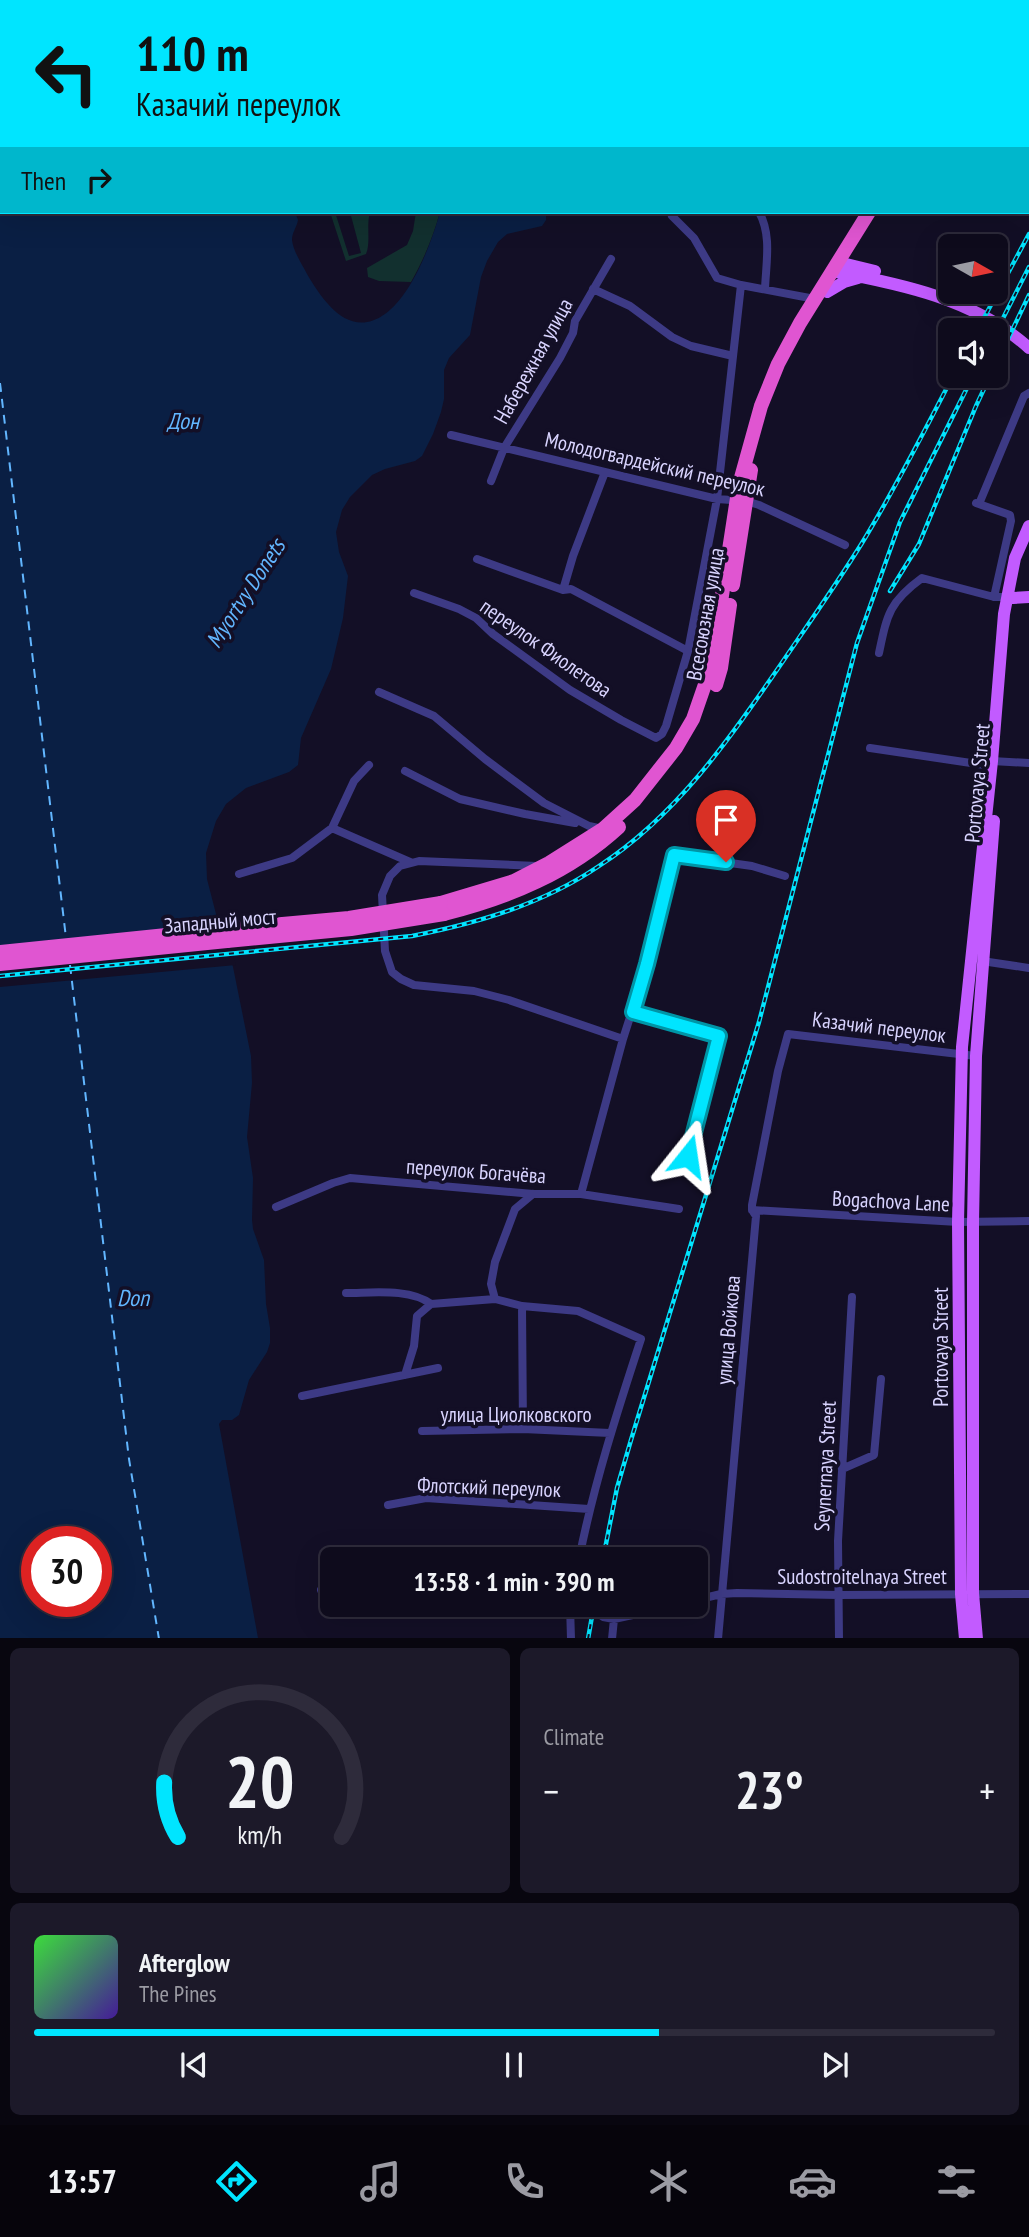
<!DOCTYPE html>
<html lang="en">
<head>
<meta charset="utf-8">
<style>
  body { margin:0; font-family:"PT Sans Narrow",sans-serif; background:#1c1929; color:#f1f3f6; height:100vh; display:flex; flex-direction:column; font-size:26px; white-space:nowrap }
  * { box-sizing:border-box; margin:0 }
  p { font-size:23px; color:#9b9ba3 }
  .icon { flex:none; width:38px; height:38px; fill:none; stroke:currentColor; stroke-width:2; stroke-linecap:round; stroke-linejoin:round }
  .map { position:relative; height:1638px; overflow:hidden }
  .details { display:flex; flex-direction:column; gap:10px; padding:10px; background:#08060f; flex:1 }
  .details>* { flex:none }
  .banner { position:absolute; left:0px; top:0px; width:1029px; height:214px; box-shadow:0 7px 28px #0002,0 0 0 2px #2e2b3b; background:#00e5ff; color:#111; overflow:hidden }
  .needle { width:46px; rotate:99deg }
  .fabs { position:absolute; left:938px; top:234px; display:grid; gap:14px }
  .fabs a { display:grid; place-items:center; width:70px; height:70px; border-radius:10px; background:#0e0b1c; box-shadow:0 7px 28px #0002,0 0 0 2px #2e2b3b; font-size:35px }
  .speed { position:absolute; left:21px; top:1526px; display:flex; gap:14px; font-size:35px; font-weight:700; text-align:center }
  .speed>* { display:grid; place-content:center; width:91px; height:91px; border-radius:50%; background:#0e0b1c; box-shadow:0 7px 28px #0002,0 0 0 2px #2e2b3b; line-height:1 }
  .speed .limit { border:10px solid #d22; background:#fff; color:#111 }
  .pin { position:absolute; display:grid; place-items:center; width:60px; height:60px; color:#fff; margin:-72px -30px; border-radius:50% 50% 50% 0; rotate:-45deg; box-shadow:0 0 7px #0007 }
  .pin .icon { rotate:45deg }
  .me { position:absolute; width:77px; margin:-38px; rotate:15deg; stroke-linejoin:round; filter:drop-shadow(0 0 5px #0008) }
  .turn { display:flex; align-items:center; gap:24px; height:147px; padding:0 21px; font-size:32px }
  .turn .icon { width:91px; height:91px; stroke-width:2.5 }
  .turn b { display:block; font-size:49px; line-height:60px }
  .then { display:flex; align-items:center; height:66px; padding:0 21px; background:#0003; gap:14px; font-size:26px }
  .big { font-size:52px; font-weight:800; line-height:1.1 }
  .details .widget { flex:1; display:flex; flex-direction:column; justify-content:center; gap:10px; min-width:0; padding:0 24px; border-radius:10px; background:#1c1929 }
  .details .dial { align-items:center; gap:0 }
  .dial svg { height:182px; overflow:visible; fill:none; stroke:#2e2b3b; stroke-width:7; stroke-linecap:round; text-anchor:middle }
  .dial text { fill:#f1f3f6; stroke:none }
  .song { display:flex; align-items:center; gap:21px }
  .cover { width:84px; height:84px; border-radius:10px; background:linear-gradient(135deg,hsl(120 70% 55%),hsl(260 70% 35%)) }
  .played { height:7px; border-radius:4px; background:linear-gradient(90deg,#00e5ff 65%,#2e2b3b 65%) }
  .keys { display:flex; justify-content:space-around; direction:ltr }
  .heat { display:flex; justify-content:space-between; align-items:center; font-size:38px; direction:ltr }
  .details .tiles { flex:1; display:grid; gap:10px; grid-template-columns:1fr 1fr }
  .widget:last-child { grid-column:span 2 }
  .trip { position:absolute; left:320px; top:1547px; width:388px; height:70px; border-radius:10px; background:#0e0b1c; box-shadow:0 7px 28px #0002,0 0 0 2px #2e2b3b; font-weight:800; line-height:70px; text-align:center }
  .tabs { display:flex; height:112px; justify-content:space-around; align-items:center; background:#06040b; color:#9b9ba3 }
  .tabs .icon { width:49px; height:49px }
  .tabs .on { color:#00e5ff }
  .tabs b { font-size:32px; color:#f1f3f6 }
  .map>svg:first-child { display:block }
  .green { fill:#12302f }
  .water { fill:#0a1f44; fill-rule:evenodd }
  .pier { fill:#130f26 }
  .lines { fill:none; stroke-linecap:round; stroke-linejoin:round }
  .ferry { stroke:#62b6ff; stroke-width:2; stroke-dasharray:9 7; stroke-linecap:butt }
  .minor { stroke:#3d3a85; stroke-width:8 }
  .primary { stroke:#c25bff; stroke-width:12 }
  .trunk { stroke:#e055d1; stroke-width:14 }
  .rail-casing { stroke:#00e5ff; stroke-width:4.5 }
  .rail { stroke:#130f26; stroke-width:2; stroke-dasharray:5; stroke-linecap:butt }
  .trunk-bridge { stroke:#e055d1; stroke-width:14 }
  .route-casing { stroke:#0095a6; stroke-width:18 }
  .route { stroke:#00e5ff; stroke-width:12 }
  .labels { text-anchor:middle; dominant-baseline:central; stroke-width:7; stroke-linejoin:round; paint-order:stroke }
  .street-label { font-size:21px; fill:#d9d4ff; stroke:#130f26 }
  .water-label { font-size:23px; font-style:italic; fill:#62b6ff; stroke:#130f26 }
</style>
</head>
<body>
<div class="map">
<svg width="1029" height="1639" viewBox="0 0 1029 1639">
  <rect width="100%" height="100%" fill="#130f26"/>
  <!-- green -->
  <path class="green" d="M330,212H335L349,256L361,253L350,212H370C366,226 371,242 366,254L346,261Z
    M416,212H440C433,237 424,259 411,282L379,281L368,277L367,268L407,245L413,231Z"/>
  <!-- water -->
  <path class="water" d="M0,0H275L276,2H2V212H295L298,220C297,227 292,232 292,240C293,251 302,264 307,274C323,301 349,340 385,314C412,295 432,242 440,212H546V220L542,226L507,234L498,242L487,261L481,277L470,335L449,358L444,370V399L441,412L433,434L422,456L415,461L385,469L372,475L350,497L342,510L336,532L339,552L348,576L343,618L331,669L301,738L298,765L289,772L246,788L226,804L216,821L206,853L207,879L216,914L233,967L251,1056L252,1083L247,1137L253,1178L252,1220L253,1229L264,1260L266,1304L270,1328V1343L267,1352L249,1380L239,1415L232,1420H222L219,1424L258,1638L0,1639ZM37,1542H96V1601H37Z"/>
  <!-- pier -->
  <path class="pier" d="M223,924L236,965L0,987V946Z"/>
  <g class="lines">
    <!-- ferry -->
    <path class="ferry" d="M0,383L66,938
      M70,965L129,1459L159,1639"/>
    <!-- minor -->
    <path class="minor" d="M759,212C772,235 766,263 765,289
      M672,216L694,238L717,278L741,285L815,299
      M593,289L630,306L672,337L691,346L733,356
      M451,435L717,499L746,501L759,505L845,545
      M491,481L504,448L560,358L573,333L575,321L611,259
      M976,503L1010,515L1011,521L994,597
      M979,504L1024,396L1029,393
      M477,559L563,590L571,589L688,651
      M563,590L573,556L605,472
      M414,593L459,609L476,618L493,634L570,690L621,720L656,738L662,734L666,726L688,651L717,499L741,285
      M879,653C887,615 889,602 922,578L994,597H1006
      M379,692L434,716L485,759L544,803L589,826L603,829
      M870,748L991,766
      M992,761L1029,763
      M405,771L460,799L525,814L575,823
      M332,828L410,862
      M537,866L419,861L400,866L390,876L382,895L385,951L392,972L401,979L414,985L474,991L509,1000L623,1039
      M239,874L292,858L332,828L354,781L369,765
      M982,961L1029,968
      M633,1012L719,1036L688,1156
      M581,1194L623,1039L647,964L673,855L752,866L785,876
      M276,1207L333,1183L350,1178L533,1194H581L679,1209
      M752,1210L958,1222L1029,1221
      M346,1293C372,1293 410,1288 431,1304L495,1299L522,1306L578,1311L641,1339C617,1412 594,1484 579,1559
      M495,1299L491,1284L495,1262L515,1209L533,1194
      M522,1306L523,1429
      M405,1375L414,1346L417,1316L431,1304
      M302,1396L438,1368
      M422,1431L523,1429L610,1433
      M842,1469L874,1455L881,1379
      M388,1505L426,1498L589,1509
      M321,1590L332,1588
      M696,1600L721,1594L737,1593L838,1595L1029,1594
      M562,1605L580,1613L593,1609L603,1617L614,1619L679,1605
      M570,1605L571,1639
      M612,1639L614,1619
      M718,1639L756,1216L752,1210V1205L778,1071L788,1034L976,1056
      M839,1639L838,1541L852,1297"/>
    <!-- primary -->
    <path class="primary" d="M838,262L875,271
      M832,271C901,284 975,299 1029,348
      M827,292L844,282L858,278
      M1013,598L1029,597
      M965,1639L961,1594L958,1222L962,1047L992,761L1004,614L1015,558L1029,526
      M977,1639L973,1593V1223L976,1056L994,821"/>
    <!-- trunk -->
    <path class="trunk" d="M995,2L996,0
      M733,585L751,470
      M716,685L721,668L730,605
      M441,903L514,881L549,863L603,829L635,800L676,748L693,719L711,667L739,485L761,406L778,364L800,323L869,212
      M444,914C508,898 569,873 619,827
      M0,952L225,929
      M0,964L227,941"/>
    <defs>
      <path id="rail" d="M977,331L1029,234
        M996,332L1029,267
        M996,364L1029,295
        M890,591L919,544L976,406L990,376
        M0,976L412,936C478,923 543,904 599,866C676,816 728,741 779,667C807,626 836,585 862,543C895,489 924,432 953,376
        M603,1559L617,1488L631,1440L759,1022L857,643L900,522L973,376
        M588,1639L594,1605"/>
    </defs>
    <!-- rail casing -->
    <use href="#rail" class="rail-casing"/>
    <!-- rail -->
    <use href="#rail" class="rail"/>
    <!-- trunk-bridge -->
    <path class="trunk-bridge" d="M225,929L349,918L441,903
      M227,941L351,929L444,914"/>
  </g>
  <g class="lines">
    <defs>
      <path id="route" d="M688,1156L719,1036L633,1012L647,964L674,855L726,862"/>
    </defs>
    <!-- route casing -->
    <use href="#route" class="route-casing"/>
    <!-- route -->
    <use href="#route" class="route"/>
  </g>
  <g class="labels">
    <!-- street labels -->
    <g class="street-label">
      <text transform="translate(533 361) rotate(-61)">Набережная улица</text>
      <text transform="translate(655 464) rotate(13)">Молодогвардейский переулок</text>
      <text transform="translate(705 614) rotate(-80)">Всесоюзная улица</text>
      <text transform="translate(546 648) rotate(35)">переулок Фиолетова</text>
      <text transform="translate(977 783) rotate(-85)">Portovaya Street</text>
      <text transform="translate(220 921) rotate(-5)">Западный мост</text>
      <text transform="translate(879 1027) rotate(7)">Казачий переулок</text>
      <text transform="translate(476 1171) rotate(4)">переулок Богачёва</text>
      <text transform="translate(891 1201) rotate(3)">Bogachova Lane</text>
      <text transform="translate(728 1330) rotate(-85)">улица Войкова</text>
      <text transform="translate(940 1347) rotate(-90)">Portovaya Street</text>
      <text x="516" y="1414">улица Циолковского</text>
      <text transform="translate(825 1466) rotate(-87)">Seynernaya Street</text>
      <text transform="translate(489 1487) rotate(2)">Флотский переулок</text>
      <text x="862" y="1576">Sudostroitelnaya Street</text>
    </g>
    <!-- water labels -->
    <g class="water-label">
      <text x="183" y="420">Дон</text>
      <text transform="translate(245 593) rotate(-57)">Myortvy Donets</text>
      <text x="133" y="1297">Don</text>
    </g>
  </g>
</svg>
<div class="fabs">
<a><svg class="needle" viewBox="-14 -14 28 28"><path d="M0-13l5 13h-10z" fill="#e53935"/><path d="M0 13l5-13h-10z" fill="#9b9ba3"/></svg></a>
<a><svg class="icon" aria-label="sound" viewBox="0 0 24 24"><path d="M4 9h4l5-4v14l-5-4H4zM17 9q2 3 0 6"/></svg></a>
</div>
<div class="speed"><div class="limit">30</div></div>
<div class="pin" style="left:726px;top:862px;background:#d93025"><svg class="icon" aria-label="arrive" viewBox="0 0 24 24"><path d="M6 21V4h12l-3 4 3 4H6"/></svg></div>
<svg class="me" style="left:688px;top:1156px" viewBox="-20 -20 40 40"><path d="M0-17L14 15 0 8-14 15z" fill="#00e5ff" stroke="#fff" stroke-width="4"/></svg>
<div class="trip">13:58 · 1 min · 390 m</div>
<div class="banner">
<div class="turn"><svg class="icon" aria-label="left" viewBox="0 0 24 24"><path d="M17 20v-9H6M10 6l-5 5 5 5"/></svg><div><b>110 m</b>Казачий переулок</div></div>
<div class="then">Then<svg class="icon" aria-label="right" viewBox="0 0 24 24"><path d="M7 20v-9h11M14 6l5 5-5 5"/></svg></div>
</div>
</div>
<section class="details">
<div class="tiles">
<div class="widget dial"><svg viewBox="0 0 100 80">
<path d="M14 69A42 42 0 1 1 86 69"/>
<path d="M14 69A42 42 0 0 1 8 45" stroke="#00e5ff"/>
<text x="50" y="56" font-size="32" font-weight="700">20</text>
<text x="50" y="72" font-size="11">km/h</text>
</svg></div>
<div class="widget"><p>Climate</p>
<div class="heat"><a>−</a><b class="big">23°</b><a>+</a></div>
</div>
<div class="widget">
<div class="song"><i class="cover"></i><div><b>Afterglow</b><p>The Pines</p></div></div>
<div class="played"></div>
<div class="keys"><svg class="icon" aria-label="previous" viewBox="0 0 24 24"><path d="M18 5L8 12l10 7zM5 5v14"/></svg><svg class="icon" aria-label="pause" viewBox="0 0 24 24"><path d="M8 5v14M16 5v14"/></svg><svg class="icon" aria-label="next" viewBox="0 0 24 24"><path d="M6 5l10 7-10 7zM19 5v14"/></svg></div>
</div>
</div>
</section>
<nav class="tabs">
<b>13:57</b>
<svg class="icon on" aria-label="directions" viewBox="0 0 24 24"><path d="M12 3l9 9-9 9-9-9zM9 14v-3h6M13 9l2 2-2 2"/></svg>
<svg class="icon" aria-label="music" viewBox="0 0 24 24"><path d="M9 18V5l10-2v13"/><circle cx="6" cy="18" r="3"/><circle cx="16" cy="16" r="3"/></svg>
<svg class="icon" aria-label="phone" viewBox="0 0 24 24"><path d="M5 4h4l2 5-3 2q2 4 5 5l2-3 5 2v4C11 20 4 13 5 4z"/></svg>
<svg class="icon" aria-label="climate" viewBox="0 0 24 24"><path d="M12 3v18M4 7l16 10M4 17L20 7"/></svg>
<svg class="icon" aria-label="car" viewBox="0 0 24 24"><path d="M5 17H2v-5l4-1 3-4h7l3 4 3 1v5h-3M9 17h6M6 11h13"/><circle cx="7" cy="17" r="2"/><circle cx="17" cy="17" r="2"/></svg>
<svg class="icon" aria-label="filters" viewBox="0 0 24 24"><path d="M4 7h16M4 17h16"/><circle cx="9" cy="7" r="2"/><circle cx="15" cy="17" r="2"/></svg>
</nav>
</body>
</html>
